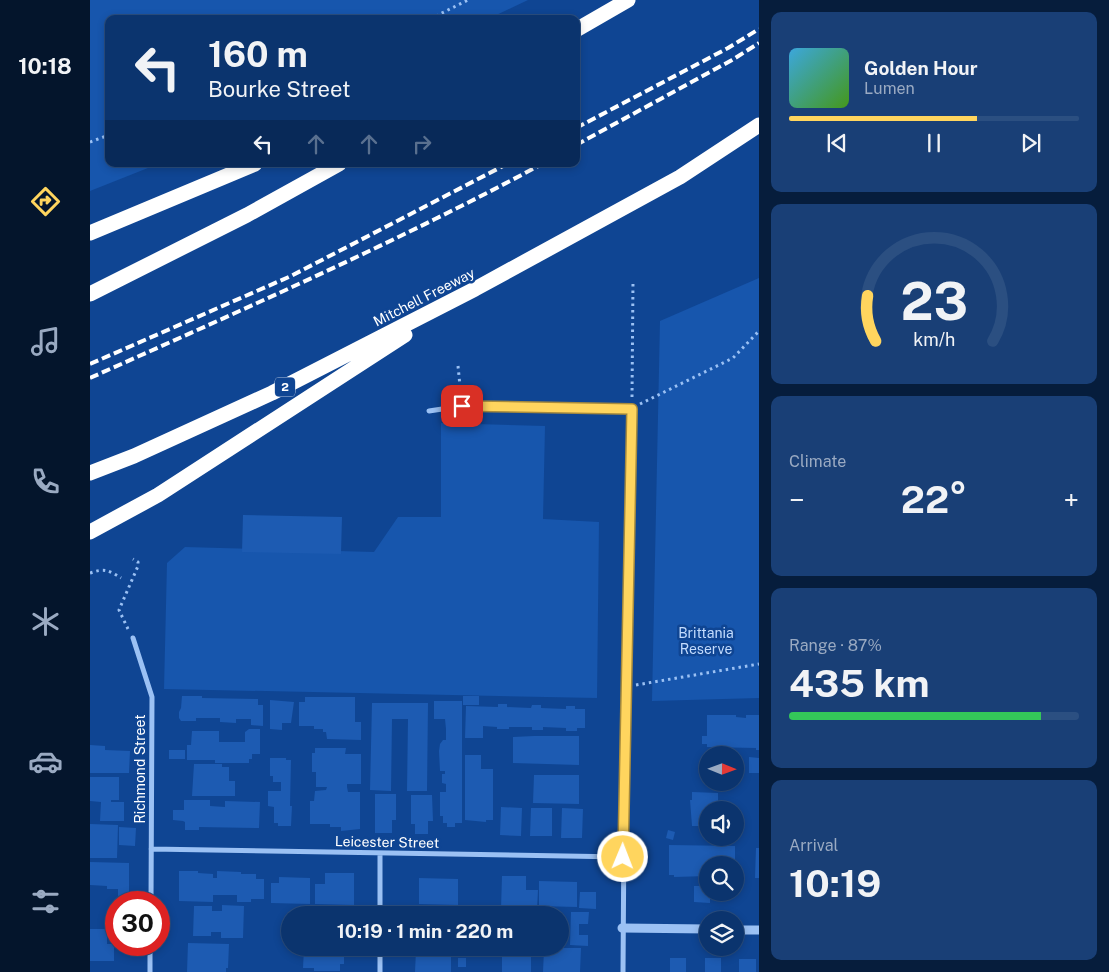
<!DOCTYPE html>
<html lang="en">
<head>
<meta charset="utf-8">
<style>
  body { margin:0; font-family:"Public Sans",sans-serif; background:#193f76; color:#f1f3f6; height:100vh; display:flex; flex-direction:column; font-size:19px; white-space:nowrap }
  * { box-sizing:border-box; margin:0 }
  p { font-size:16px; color:#9aaac2 }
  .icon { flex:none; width:28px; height:28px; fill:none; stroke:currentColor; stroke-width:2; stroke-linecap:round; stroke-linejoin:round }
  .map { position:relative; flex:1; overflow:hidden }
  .drawer { display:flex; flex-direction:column; gap:12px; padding:12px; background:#061d3c; width:350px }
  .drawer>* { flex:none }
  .top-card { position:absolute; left:15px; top:15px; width:475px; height:152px; border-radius:10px; box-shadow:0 2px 8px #0003,0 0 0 1px #2b4f81; background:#0b346e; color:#f1f3f6; overflow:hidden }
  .needle { width:32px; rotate:91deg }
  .buttons { position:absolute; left:609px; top:746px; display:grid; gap:10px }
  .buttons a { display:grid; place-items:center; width:45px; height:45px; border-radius:50%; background:#0b346e; box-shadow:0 2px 8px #0003,0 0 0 1px #2b4f81; font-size:25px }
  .speed { position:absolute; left:15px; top:891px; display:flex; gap:10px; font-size:25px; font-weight:700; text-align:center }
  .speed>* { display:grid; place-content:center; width:65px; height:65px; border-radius:50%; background:#0b346e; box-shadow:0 2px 8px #0003,0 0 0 1px #2b4f81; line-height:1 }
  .speed .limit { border:8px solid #d22; background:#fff; color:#111 }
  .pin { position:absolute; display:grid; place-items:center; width:42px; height:42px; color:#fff; margin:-21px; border-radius:10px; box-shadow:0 2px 8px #0006 }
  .me { position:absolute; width:55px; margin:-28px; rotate:1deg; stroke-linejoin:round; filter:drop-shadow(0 0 4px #0008) }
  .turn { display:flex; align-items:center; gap:18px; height:105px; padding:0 20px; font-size:22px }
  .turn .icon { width:65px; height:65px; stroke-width:2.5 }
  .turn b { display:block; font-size:35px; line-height:42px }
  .lanes { display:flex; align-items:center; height:48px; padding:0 20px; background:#0003; justify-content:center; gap:25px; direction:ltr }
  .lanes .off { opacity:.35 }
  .big { font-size:38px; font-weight:700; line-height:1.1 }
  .drawer .tile { flex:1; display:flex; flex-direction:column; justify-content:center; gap:8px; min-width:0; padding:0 18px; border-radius:10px; background:#193f76 }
  .drawer .dial { align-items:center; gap:0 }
  .dial svg { height:130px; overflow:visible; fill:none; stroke:#2b4f81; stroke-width:7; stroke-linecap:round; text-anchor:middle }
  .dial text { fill:#f1f3f6; stroke:none }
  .song { display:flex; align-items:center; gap:15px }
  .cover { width:60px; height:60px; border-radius:8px; background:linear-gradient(135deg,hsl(200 70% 55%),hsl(100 70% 35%)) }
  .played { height:5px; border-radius:2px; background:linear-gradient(90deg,#ffd55e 65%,#2b4f81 65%) }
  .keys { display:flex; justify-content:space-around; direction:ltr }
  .heat { display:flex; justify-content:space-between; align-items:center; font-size:28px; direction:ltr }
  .charge { height:8px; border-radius:4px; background:linear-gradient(90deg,#34c759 87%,#2b4f81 0) }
  .trip { position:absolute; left:191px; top:906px; width:288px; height:50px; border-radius:25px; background:#0b346e; box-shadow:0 2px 8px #0003,0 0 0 1px #2b4f81; font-weight:700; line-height:50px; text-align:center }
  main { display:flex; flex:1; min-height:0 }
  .menu { display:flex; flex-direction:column; width:90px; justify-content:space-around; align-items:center; background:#04152c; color:#9aaac2 }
  .menu .icon { width:35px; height:35px }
  .menu .selected { color:#ffd55e }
  .menu b { font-size:22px; color:#f1f3f6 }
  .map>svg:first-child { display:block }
  .green { fill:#1756ad }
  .building { fill:#1d5bb2 }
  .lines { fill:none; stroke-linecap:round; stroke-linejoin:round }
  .path { stroke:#9bc1f4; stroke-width:3; stroke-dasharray:2.5 4; stroke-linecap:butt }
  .minor { stroke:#9bc1f4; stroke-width:5 }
  .tertiary { stroke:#9bc1f4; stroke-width:9 }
  .motorway { stroke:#fff; stroke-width:15 }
  .rail { stroke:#fff; stroke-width:4; stroke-dasharray:9 4; stroke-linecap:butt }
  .route-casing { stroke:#a68a3d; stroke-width:12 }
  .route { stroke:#ffd55e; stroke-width:9 }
  .labels { text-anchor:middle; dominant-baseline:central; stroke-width:5; stroke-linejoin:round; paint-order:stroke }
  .shield { fill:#0f4593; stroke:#b7c7df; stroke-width:1 }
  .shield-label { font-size:12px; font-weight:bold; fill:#fff }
  .street-label { font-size:14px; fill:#fff; stroke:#0f4593 }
  .park-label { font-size:14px; fill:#c3dcfe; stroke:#0f4593 }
</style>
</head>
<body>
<main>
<nav class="menu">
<b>10:18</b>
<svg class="icon selected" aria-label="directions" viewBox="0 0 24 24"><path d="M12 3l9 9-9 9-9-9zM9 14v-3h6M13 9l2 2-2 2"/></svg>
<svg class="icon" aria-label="music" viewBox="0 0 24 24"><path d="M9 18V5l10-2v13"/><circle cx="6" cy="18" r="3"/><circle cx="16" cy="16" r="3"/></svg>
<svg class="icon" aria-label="phone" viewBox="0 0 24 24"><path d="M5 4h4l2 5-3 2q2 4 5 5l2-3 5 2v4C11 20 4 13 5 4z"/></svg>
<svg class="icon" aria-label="climate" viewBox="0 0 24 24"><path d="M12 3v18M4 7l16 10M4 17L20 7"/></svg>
<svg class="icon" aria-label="car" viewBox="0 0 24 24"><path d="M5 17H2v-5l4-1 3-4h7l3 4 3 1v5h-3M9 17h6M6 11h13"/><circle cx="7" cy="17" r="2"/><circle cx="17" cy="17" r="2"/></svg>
<svg class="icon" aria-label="filters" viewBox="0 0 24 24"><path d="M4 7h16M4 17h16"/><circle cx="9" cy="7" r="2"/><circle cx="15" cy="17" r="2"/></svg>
</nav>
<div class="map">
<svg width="669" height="972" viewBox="0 0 669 972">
  <rect width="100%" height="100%" fill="#0f4593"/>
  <!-- green -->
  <path class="green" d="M0,0H438L398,19H19V164H68L0,191Z
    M669,278V698L562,701L570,321Z
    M351,423L455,426L453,519L509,522L507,698L74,689L77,563L95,547L284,552L308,517H351Z"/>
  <!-- building -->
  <path class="building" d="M153,515L252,517L251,554L152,552Z
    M92,696H112V698L168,699V705H173V726L161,725V719H146V723L130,722V718H106V721H91L89,718V712L91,708Z
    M373,696H389V705H373Z
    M215,697H265V722H271V740L237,739L236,732H233V729H224V726H209V702H215Z
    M180,700L204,702L201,723H192V730L180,729Z
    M344,701H372V823H365V827H357V823H353V816H350V792H356V784L352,783V774H355V771H350L349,751L350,744L353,740H356V729L355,719H344Z
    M282,703H338L337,791H317L318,719H302L301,791L280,790Z
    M408,704H417V707L441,708L442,705H451V708L476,709V706H485V709H495V728H487V731H476V728L453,727V730H442V727H419V729H407V727L393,726V738H375L376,706L408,707Z
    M617,715H646V717L656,718V715H669V750H666V748L617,747V744H612V736H617Z
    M159,729H170V754H162V759H159V763H125V760H97V745H101L102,731H129V742H155V732Z
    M444,736H489V765L423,763V737Z
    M0,745L15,746V750L40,751L39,773H0Z
    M225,748H256L255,754H271V784H257V787L258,792H270V829L251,831V827H240V824H220V801H224L225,791L236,790L237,787H226V772H222V753H225Z
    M79,750H95V759H79Z
    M375,755H391V769H403V820H396V822L375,820Z
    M659,757L669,758V773H659Z
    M180,758H196V760H201L200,806H202L201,826H188V823H184V807L178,806V791H191V782H183V776H180Z
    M104,764H132V767H139V781H145V796H102Z
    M444,775H489V804L443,803Z
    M0,777H29V800H21V802H34V821H10L11,802L0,801Z
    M602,792L628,793V810H618V826H602L600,800H602Z
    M285,794H306V820H302V833H285Z
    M321,795H342L343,821H338V834H325V824H321Z
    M94,800H120V806L135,807V801L170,802L169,828L109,827V830H95V822L93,821L83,820V810H94Z
    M411,807L432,808L431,836L410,835Z
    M441,808H462V836H440Z
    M472,808L493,809L492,838H471Z
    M645,822H649V837H645Z
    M0,824L28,825L27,858H0Z
    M29,827L46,828L45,846L29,845Z
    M578,830L585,832L583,840L576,838Z
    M579,845L645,846V865H618V876L584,877V875H579Z
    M666,848H669V878H665Z
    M0,862L39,863V902H28V889H17V886L0,885Z
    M89,871H108V873L123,874V878H127V871L151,872V874H166V879H174V899H161V902H147V895H123V902L89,901Z
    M235,873H264V905L225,904V884H235Z
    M412,876H436V890H448L447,910H453L455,915H422V909H411Z
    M189,877L220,878V904L181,903V883H189Z
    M329,878L368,879V905L329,904Z
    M449,881L487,882V907L449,906Z
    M604,886H618V892H620V903L604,902Z
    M490,892H506V909L489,908Z
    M132,905L154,906L153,938H131V932H121V936H103L104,906H122V911H132Z
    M205,908L253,909V915H205Z
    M347,909H353L352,915H333V912L347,913Z
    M481,912H499L498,924H489V935H498V946L480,945Z
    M0,929H17V944H24V961H0Z
    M98,943L139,944L138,968H136V972H97Z
    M214,948H254V964H250V971H224V968H213Z
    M412,948H444V957H441V972H412Z
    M467,948H491L490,972H453L454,949Z
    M331,949L361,951V972H325L326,950L331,951Z
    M368,958H376V967H368Z
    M580,958H596V972H580Z
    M615,958H631V972H615Z
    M649,959H666V972H649Z"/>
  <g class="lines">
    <!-- path -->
    <path class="path" d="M340,19L378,0
      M0,142L19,135
      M368,366L371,396
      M542,397L543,281
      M550,404L643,358L669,331
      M0,573C15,568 18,570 31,578
      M38,629L29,610L48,566V562L43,559
      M546,685L669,664"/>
    <!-- minor -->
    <path class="minor" d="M339,411L372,406L541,409L535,686L533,972
      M43,638L62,697L61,902
      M61,849L533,857
      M290,915V853
      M60,972V945
      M290,972V948"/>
    <!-- tertiary -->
    <path class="tertiary" d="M532,928L618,929
      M645,930H669"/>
    <!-- motorway -->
    <path class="motorway" d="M486,30L538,0
      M0,233L165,164
      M0,294L157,215L249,164
      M0,473L44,456L182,393L385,289L590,177L669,125
      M0,532L68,495L315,335"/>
    <!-- rail -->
    <path class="rail" d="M486,128L638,48L669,29
      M486,145L642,60L669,43
      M0,364L201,276L417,164
      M0,378C152,310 305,243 452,164"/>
  </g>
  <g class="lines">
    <defs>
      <path id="route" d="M372,406L542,409L533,857"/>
    </defs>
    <!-- route casing -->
    <use href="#route" class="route-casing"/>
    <!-- route -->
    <use href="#route" class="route"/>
  </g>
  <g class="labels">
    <!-- shield labels -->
    <rect class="shield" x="185" y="377.5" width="20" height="19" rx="4"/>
    <g class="shield-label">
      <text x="195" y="387">2</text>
    </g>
    <!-- street labels -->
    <g class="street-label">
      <text transform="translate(334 297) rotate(-27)">Mitchell Freeway</text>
      <text transform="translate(50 769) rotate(-90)">Richmond Street</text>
      <text transform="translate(297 842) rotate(1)">Leicester Street</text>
    </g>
    <!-- park labels -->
    <g class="park-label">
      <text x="616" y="633">Brittania<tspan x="616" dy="16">Reserve</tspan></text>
    </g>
  </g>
</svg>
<div class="buttons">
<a><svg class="needle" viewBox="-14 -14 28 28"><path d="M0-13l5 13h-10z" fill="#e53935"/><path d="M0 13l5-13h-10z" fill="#9aaac2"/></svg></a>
<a><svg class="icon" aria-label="sound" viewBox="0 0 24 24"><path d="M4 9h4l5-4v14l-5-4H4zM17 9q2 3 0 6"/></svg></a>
<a><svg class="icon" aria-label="search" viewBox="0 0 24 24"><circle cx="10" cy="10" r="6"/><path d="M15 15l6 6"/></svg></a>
<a><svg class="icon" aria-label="layers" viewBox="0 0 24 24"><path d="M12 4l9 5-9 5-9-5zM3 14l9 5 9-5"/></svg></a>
</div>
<div class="speed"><div class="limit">30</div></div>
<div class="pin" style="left:372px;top:406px;background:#d93025"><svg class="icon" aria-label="arrive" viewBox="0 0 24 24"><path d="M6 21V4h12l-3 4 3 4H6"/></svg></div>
<svg class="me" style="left:533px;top:857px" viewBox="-20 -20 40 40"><circle r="17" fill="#ffd55e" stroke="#fff" stroke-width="3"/><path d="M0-11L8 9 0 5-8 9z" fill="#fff"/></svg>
<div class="trip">10:19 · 1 min · 220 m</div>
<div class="top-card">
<div class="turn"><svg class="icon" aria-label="left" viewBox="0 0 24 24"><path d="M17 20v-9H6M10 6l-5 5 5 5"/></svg><div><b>160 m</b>Bourke Street</div></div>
<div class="lanes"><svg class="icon" aria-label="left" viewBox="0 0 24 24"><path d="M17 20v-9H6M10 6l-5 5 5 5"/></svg><svg class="icon off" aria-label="ahead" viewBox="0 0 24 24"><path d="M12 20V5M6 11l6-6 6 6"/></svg><svg class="icon off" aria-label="ahead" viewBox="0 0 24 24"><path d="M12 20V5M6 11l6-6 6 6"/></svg><svg class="icon off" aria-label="right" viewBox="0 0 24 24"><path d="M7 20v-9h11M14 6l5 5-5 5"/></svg></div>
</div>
</div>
<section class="drawer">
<div class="tile">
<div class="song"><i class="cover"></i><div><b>Golden Hour</b><p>Lumen</p></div></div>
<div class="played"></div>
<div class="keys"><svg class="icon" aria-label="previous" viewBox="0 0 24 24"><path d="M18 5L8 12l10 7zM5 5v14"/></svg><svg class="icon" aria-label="pause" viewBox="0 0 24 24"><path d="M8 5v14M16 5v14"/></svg><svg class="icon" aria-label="next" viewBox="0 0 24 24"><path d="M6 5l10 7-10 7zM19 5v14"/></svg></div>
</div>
<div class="tile dial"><svg viewBox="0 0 100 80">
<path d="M14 69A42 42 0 1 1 86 69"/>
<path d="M14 69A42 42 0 0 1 9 41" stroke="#ffd55e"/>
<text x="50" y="56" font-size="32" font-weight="700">23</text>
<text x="50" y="72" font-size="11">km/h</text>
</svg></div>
<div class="tile"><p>Climate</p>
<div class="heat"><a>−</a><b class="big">22°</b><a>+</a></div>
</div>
<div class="tile"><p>Range · 87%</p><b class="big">435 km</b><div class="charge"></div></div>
<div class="tile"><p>Arrival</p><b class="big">10:19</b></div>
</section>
</main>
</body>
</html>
